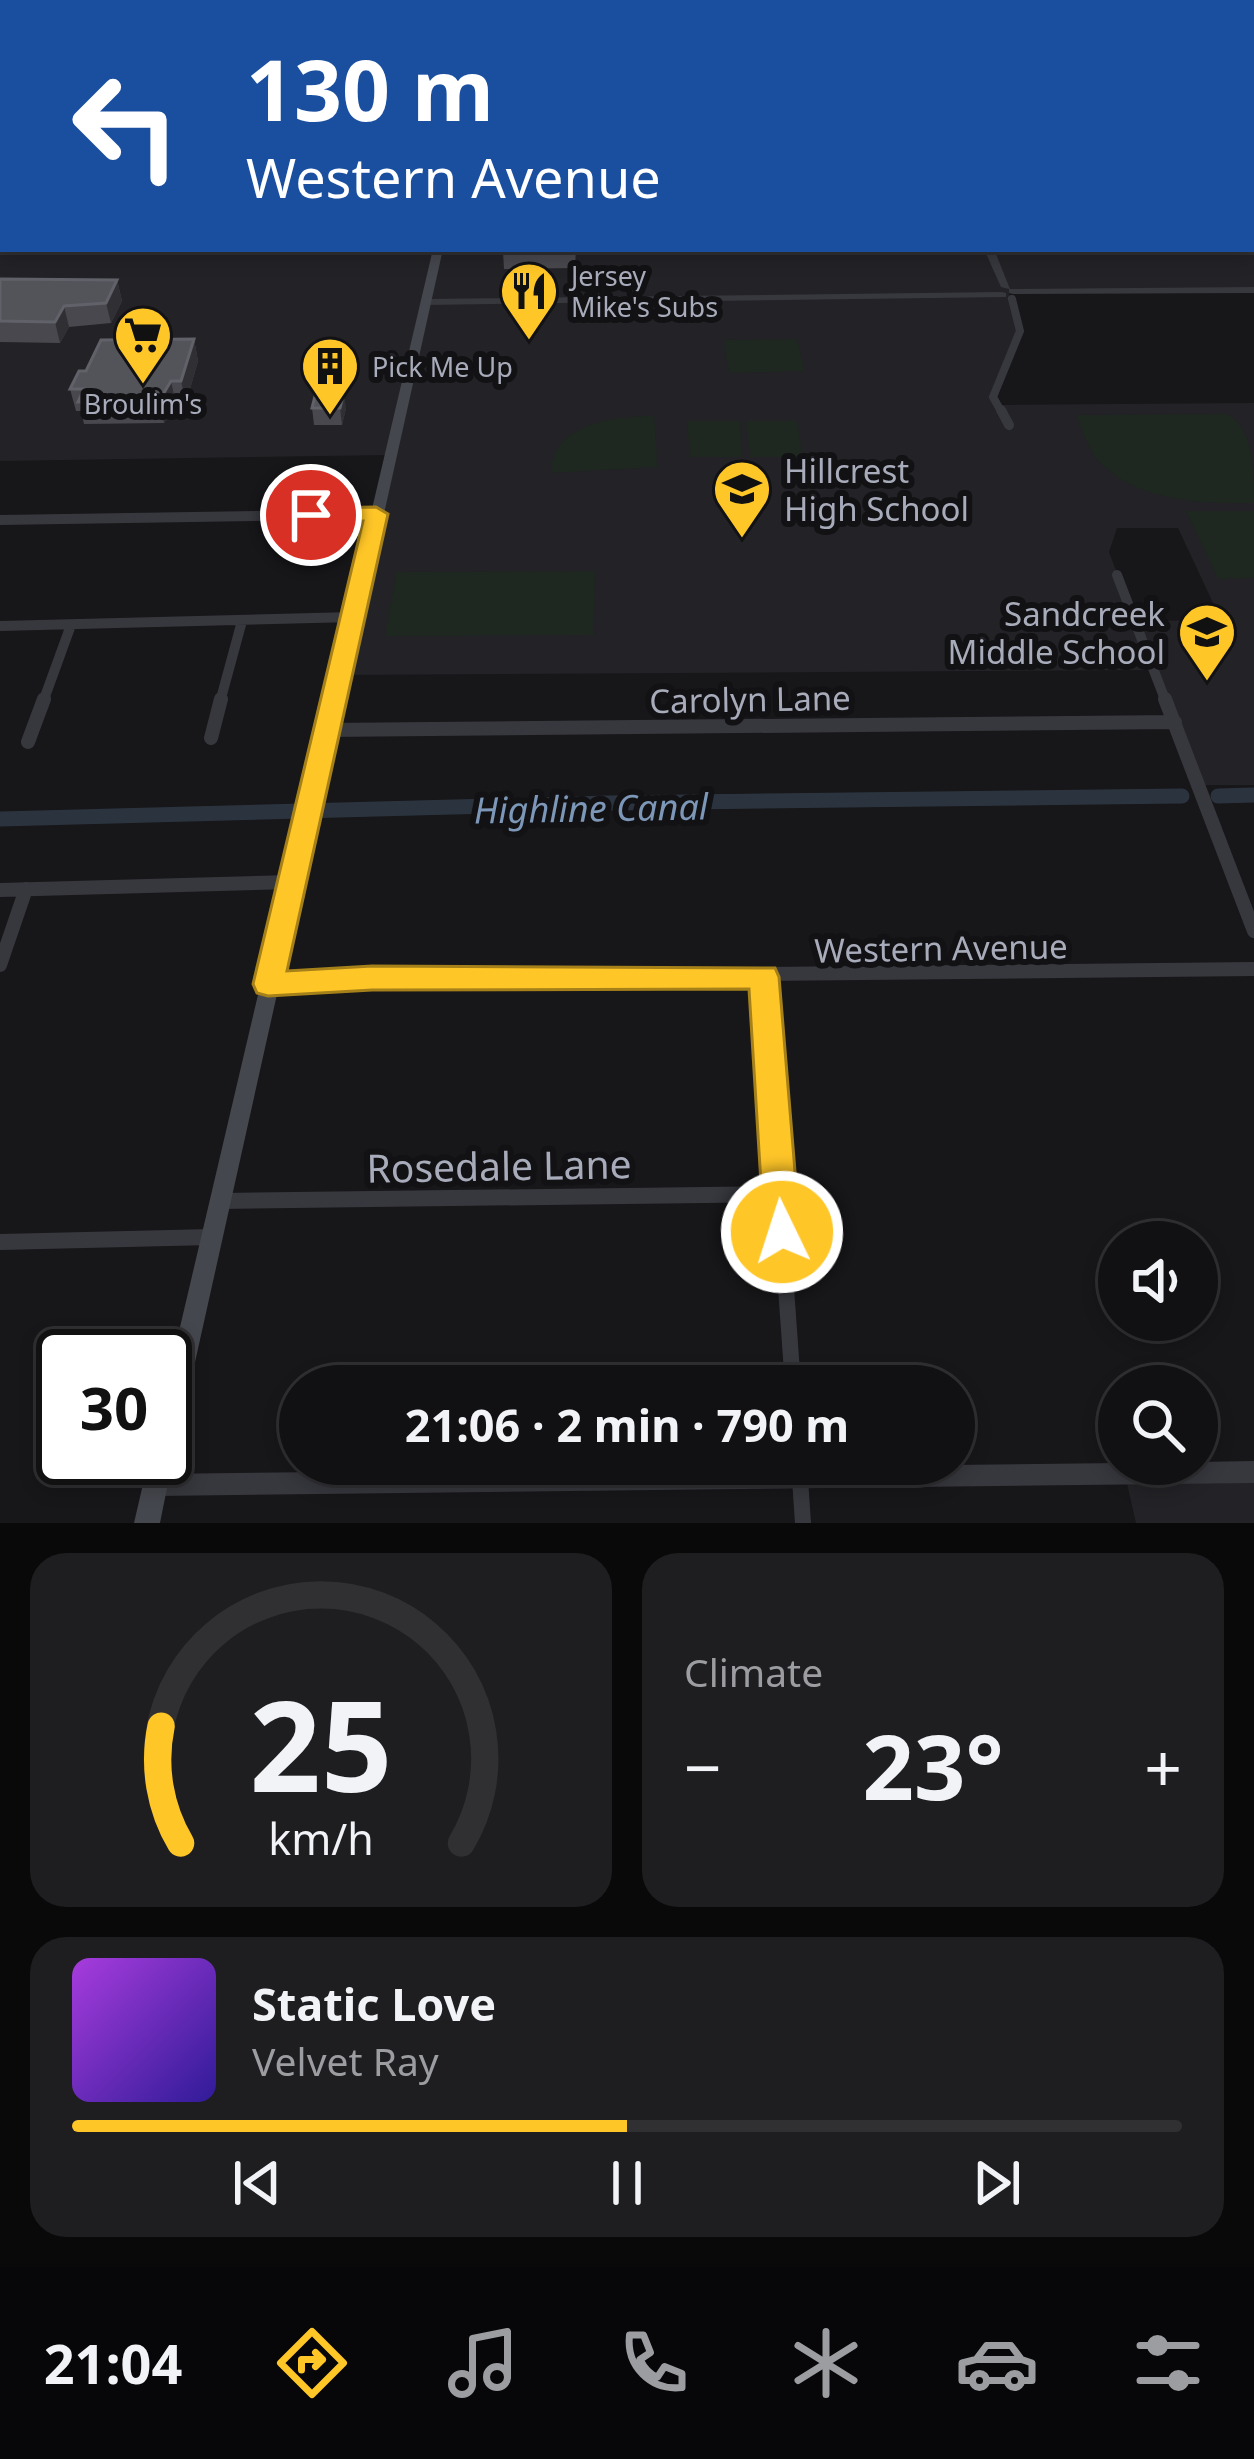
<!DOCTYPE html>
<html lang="en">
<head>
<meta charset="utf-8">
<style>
  body { margin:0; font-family:"Noto Sans",sans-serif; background:#1e1e21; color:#f1f3f6; height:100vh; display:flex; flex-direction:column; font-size:45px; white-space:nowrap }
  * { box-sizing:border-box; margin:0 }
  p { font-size:39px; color:#9c9da0 }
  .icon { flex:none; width:66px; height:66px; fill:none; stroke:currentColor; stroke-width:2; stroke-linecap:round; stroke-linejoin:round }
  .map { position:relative; height:1523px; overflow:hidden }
  .panel { display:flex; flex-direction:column; gap:30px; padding:30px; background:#09090a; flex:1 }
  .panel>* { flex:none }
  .top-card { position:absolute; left:0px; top:0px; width:1254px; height:252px; box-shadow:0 6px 18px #0003,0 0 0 3px #303033; background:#1a4fa0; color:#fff; overflow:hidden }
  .controls { position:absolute; left:1098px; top:1221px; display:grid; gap:24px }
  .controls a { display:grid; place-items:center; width:120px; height:120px; border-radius:50%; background:#111013; box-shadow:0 6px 18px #0003,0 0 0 3px #303033; font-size:60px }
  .speed { position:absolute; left:36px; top:1329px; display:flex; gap:24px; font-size:60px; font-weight:700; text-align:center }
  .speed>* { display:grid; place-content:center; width:156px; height:156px; border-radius:50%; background:#111013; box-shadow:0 6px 18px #0003,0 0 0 3px #303033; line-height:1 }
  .speed .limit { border:6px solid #111; border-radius:18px; background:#fff; color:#111 }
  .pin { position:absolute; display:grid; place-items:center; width:102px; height:102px; color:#fff; margin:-51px; border:6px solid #fff; border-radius:50%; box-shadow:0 3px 12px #0007 }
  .me { position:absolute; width:132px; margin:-66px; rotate:356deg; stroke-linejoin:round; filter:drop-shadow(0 0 9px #0008) }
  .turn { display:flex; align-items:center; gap:42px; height:252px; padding:0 48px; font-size:54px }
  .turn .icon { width:156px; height:156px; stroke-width:2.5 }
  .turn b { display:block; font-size:84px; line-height:102px }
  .big { font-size:90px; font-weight:700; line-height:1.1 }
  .panel .card { flex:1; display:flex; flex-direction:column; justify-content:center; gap:18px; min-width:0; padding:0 42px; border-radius:36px; background:#1e1e21 }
  .panel .dial { align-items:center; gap:0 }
  .dial svg { height:312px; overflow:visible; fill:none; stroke:#303033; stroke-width:7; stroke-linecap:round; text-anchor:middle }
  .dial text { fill:#f1f3f6; stroke:none }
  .song { display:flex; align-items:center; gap:36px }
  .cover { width:144px; height:144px; border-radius:18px; background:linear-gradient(135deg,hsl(280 70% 55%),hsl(250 70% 35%)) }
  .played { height:12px; border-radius:6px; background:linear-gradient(90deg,#ffc628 50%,#303033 50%) }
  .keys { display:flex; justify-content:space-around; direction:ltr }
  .heat { display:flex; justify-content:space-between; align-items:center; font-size:66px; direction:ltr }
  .panel .tiles { flex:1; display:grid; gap:30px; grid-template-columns:1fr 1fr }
  .card:last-child { grid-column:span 2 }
  .trip { position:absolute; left:279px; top:1365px; width:696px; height:120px; border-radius:60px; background:#111013; box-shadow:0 6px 18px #0003,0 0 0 3px #303033; font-weight:700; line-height:120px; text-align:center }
  .tab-bar { display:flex; height:192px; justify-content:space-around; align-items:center; background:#070608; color:#9c9da0 }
  .tab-bar .icon { width:84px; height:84px }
  .tab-bar .selected { color:#ffc628 }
  .tab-bar b { font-size:54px; color:#f1f3f6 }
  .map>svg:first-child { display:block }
  .built { fill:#232226; fill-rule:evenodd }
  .green { fill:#1e2720 }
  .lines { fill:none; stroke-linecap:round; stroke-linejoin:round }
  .canal { stroke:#2b343e; stroke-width:15 }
  .minor-far4 { stroke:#37383e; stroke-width:6 }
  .minor-far3 { stroke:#37383e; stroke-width:8 }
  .minor-far2 { stroke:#37383e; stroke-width:10 }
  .minor-far1 { stroke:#37383e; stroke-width:14 }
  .minor { stroke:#37383e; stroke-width:16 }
  .tertiary { fill:#37383e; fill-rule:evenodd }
  .secondary { fill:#45474e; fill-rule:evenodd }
  .primary { fill:#53545d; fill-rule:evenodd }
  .wall { fill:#48484e }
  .shaded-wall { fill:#303034 }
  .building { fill:#53535a; stroke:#606169; stroke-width:3 }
  .route { fill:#ffc628; stroke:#a6811a; stroke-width:3 }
  .labels { text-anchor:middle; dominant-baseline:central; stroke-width:12; stroke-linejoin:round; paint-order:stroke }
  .far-poi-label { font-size:27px; fill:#a8acba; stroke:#121114; text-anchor:start }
  .poi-label { font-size:33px; fill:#a8acba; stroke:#121114; text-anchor:start }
  .street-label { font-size:33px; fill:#a8acba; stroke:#121114 }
  .water-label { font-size:36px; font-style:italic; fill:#7c97b7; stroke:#121114 }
  .near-street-label { font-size:39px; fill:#a8acba; stroke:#121114 }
</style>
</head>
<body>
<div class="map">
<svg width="1254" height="1523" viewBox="0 0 1254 1523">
  <rect width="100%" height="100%" fill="#171619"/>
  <!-- built -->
  <path class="built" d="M0,92L3,249H1251L1254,131V290L1009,293L1020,331L997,381L995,405L1254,403V785H1199L1154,670L339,675L390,455L0,461ZM1117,528H1178L1221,620L1135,621L1109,552Z
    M1254,1472V1523H1136L1125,1475Z"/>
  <!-- green -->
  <path class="green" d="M797,339L805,371L729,373L724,340Z
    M1227,414C1254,428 1254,471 1254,503C1200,504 1134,502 1096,458C1087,447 1082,429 1076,415Z
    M654,416L658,467L551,473C551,423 616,416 654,416Z
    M687,421H740L743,457H690Z
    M745,421H797L803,457H750Z
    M1186,511H1254V578L1218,579Z
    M595,571L594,635L385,636L396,572Z"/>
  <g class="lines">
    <!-- canal -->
    <path class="canal" d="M1218,796L1254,795
      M0,819L608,803L1182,796"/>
    <!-- minor-far4 -->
    <path class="minor-far4" d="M315,3L486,2
      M0,105L3,101"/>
    <!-- minor-far3 -->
    <path class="minor-far3" d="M1002,413L993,397L1020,331L1012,299"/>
    <!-- minor-far2 -->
    <path class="minor-far2" d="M1001,410L1009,425
      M0,520L376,514
      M1117,575L1166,702
      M0,626L353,617
      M43,702L71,625
      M220,702L242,621"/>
    <!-- minor-far1 -->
    <path class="minor-far1" d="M1165,699L1254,931
      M326,730L1175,722
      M211,738L221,699
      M28,742L44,699
      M0,890L291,882
      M0,965L26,889
      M764,977L770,1066
      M269,984L372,978L1254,969"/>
    <!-- minor -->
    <path class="minor" d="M770,1063L793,1386
      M220,1201L779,1194
      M0,1242L212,1237
      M799,1464L803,1523"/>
    <!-- tertiary -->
    <path class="tertiary" d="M984,249H994L1010,289L1254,287V293L1013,294L1009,293V289L1001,287Z
      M1002,292L1006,293V297L426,305L421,302L426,299Z
      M1254,1461V1483L155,1496L147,1493L144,1485L147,1477L155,1474L1119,1463L1197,1464V1462Z"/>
    <!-- secondary -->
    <path class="secondary" d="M484,0H755L751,2L483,3Z
      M0,180H3V186H0Z
      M433,249H443L177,1443L171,1452L173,1458L160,1523H134L149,1458H165V1391Z"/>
    <!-- primary -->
    <path class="primary" d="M482,0H490V3H482Z
      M1251,158H1254V164H1251Z"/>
  </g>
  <!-- wall -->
  <path class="wall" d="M483,249H576L575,268L504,269L503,252H483Z
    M0,279L117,280L122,301L111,323L69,327L60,343L0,342Z
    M194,339L198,361L186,403L176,404L164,423L84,424L81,411H76L70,389L86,371Z
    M312,408H346L342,425H314Z"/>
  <!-- shaded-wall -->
  <path class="shaded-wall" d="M117,280L122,301L111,323L106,303Z
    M64,306L69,327L60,343L55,322Z
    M194,339L198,361L186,403L181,381Z
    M171,381L176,404L164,423L159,401Z
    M344,392L346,408L342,425L340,408Z"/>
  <!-- building -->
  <path class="building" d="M0,279L117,280L106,303L64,306L55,322L0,321Z
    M194,339L181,381H171L159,401L78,402L84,389H70L79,371H86L101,340Z
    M316,392H344L340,408H312Z"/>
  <!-- route -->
  <path class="route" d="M376,507L388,514L287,971L372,966L775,968L779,977L800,1232L795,1244L782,1248L769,1244L764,1232L749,989L372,990L268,996L257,993L253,984L363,521L311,522L299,515L311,508Z"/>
  <!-- icons -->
  <defs>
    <symbol id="restaurant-pin" viewBox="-11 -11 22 30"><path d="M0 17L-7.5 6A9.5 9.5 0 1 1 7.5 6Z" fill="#ffc628" stroke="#121114"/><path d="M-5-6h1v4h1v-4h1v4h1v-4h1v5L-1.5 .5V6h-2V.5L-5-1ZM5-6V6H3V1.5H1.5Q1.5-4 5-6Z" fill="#111"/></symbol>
    <symbol id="supermarket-pin" viewBox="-11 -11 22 30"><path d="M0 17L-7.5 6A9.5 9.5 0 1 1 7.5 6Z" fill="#ffc628" stroke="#121114"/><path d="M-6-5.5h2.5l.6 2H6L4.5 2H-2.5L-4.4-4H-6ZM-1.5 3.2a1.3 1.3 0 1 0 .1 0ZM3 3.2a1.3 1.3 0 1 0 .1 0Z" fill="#111"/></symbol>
    <symbol id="building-pin" viewBox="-11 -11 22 30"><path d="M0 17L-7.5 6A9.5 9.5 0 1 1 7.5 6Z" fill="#ffc628" stroke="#121114"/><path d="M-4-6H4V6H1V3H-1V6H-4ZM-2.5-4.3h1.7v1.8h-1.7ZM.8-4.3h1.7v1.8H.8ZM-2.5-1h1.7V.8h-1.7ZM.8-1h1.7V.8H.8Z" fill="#111"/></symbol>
    <symbol id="school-pin" viewBox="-11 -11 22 30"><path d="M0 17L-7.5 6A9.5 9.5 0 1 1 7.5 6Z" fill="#ffc628" stroke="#121114"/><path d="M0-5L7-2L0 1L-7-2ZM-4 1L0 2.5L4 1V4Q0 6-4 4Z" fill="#111"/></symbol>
  </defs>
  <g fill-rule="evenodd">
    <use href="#restaurant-pin" x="496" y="258" width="66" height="90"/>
    <use href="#supermarket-pin" x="110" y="302" width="66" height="90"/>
    <use href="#building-pin" x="297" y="333" width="66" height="90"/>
    <use href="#school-pin" x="709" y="456" width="66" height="90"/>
    <use href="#school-pin" x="1174" y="599" width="66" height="90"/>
  </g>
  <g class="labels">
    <!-- far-poi labels -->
    <g class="far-poi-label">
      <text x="571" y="275">Jersey<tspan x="571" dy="31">Mike's Subs</tspan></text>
      <text x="372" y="366">Pick Me Up</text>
      <text x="143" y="403" text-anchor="middle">Broulim's</text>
    </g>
    <!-- poi labels -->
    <g class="poi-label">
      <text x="784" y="470">Hillcrest<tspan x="784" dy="38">High School</tspan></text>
      <text x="1165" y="613" text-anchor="end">Sandcreek<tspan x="1165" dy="38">Middle School</tspan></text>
    </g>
    <!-- street labels -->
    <g class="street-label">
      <text transform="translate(750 699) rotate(-1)">Carolyn Lane</text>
      <text transform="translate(941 948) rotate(-1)">Western Avenue</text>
    </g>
    <!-- water labels -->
    <g class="water-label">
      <text transform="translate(591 808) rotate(-1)">Highline Canal</text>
    </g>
    <!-- near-street labels -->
    <g class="near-street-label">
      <text transform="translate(499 1165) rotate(-1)">Rosedale Lane</text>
    </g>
  </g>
</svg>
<div class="controls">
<a><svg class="icon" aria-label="sound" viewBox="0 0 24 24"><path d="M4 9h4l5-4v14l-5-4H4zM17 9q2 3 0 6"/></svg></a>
<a><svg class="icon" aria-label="search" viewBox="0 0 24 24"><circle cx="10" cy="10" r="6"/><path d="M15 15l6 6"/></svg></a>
</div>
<div class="speed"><div class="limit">30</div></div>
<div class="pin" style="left:311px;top:515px;background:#d93025"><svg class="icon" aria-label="arrive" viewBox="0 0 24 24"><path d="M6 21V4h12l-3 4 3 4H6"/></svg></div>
<svg class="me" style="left:782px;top:1232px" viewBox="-20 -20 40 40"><circle r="17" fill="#ffc628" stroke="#fff" stroke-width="3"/><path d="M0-11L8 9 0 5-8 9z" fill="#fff"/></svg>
<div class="trip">21:06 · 2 min · 790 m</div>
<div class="top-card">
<div class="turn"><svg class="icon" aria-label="left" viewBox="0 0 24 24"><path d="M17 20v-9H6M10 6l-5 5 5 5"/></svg><div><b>130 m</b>Western Avenue</div></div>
</div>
</div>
<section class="panel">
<div class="tiles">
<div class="card dial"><svg viewBox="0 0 100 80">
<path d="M14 69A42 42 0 1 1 86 69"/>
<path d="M14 69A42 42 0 0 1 9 39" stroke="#ffc628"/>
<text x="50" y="56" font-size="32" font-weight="700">25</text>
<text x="50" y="72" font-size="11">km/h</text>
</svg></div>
<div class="card"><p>Climate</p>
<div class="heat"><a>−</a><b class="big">23°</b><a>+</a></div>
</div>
<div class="card">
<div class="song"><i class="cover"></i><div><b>Static Love</b><p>Velvet Ray</p></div></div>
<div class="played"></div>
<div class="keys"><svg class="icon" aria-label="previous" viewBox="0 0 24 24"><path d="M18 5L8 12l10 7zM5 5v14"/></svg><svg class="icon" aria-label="pause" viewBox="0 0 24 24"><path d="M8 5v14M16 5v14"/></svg><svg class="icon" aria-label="next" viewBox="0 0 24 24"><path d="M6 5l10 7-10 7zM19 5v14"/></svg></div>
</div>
</div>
</section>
<nav class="tab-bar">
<b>21:04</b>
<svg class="icon selected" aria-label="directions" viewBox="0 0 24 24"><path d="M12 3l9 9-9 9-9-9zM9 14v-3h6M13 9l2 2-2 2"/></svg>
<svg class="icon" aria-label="music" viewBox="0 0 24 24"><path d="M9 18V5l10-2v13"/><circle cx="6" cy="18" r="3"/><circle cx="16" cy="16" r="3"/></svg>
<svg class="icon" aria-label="phone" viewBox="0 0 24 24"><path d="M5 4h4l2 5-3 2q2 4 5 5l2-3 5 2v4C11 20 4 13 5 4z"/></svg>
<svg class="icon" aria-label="climate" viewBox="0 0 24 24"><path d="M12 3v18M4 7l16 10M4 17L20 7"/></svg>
<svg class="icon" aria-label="car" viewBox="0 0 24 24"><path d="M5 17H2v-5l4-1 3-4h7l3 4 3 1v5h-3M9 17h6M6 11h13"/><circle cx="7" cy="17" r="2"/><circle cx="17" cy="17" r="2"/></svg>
<svg class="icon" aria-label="filters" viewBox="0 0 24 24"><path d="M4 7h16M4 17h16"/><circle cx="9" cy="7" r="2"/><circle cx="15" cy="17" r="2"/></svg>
</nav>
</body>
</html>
